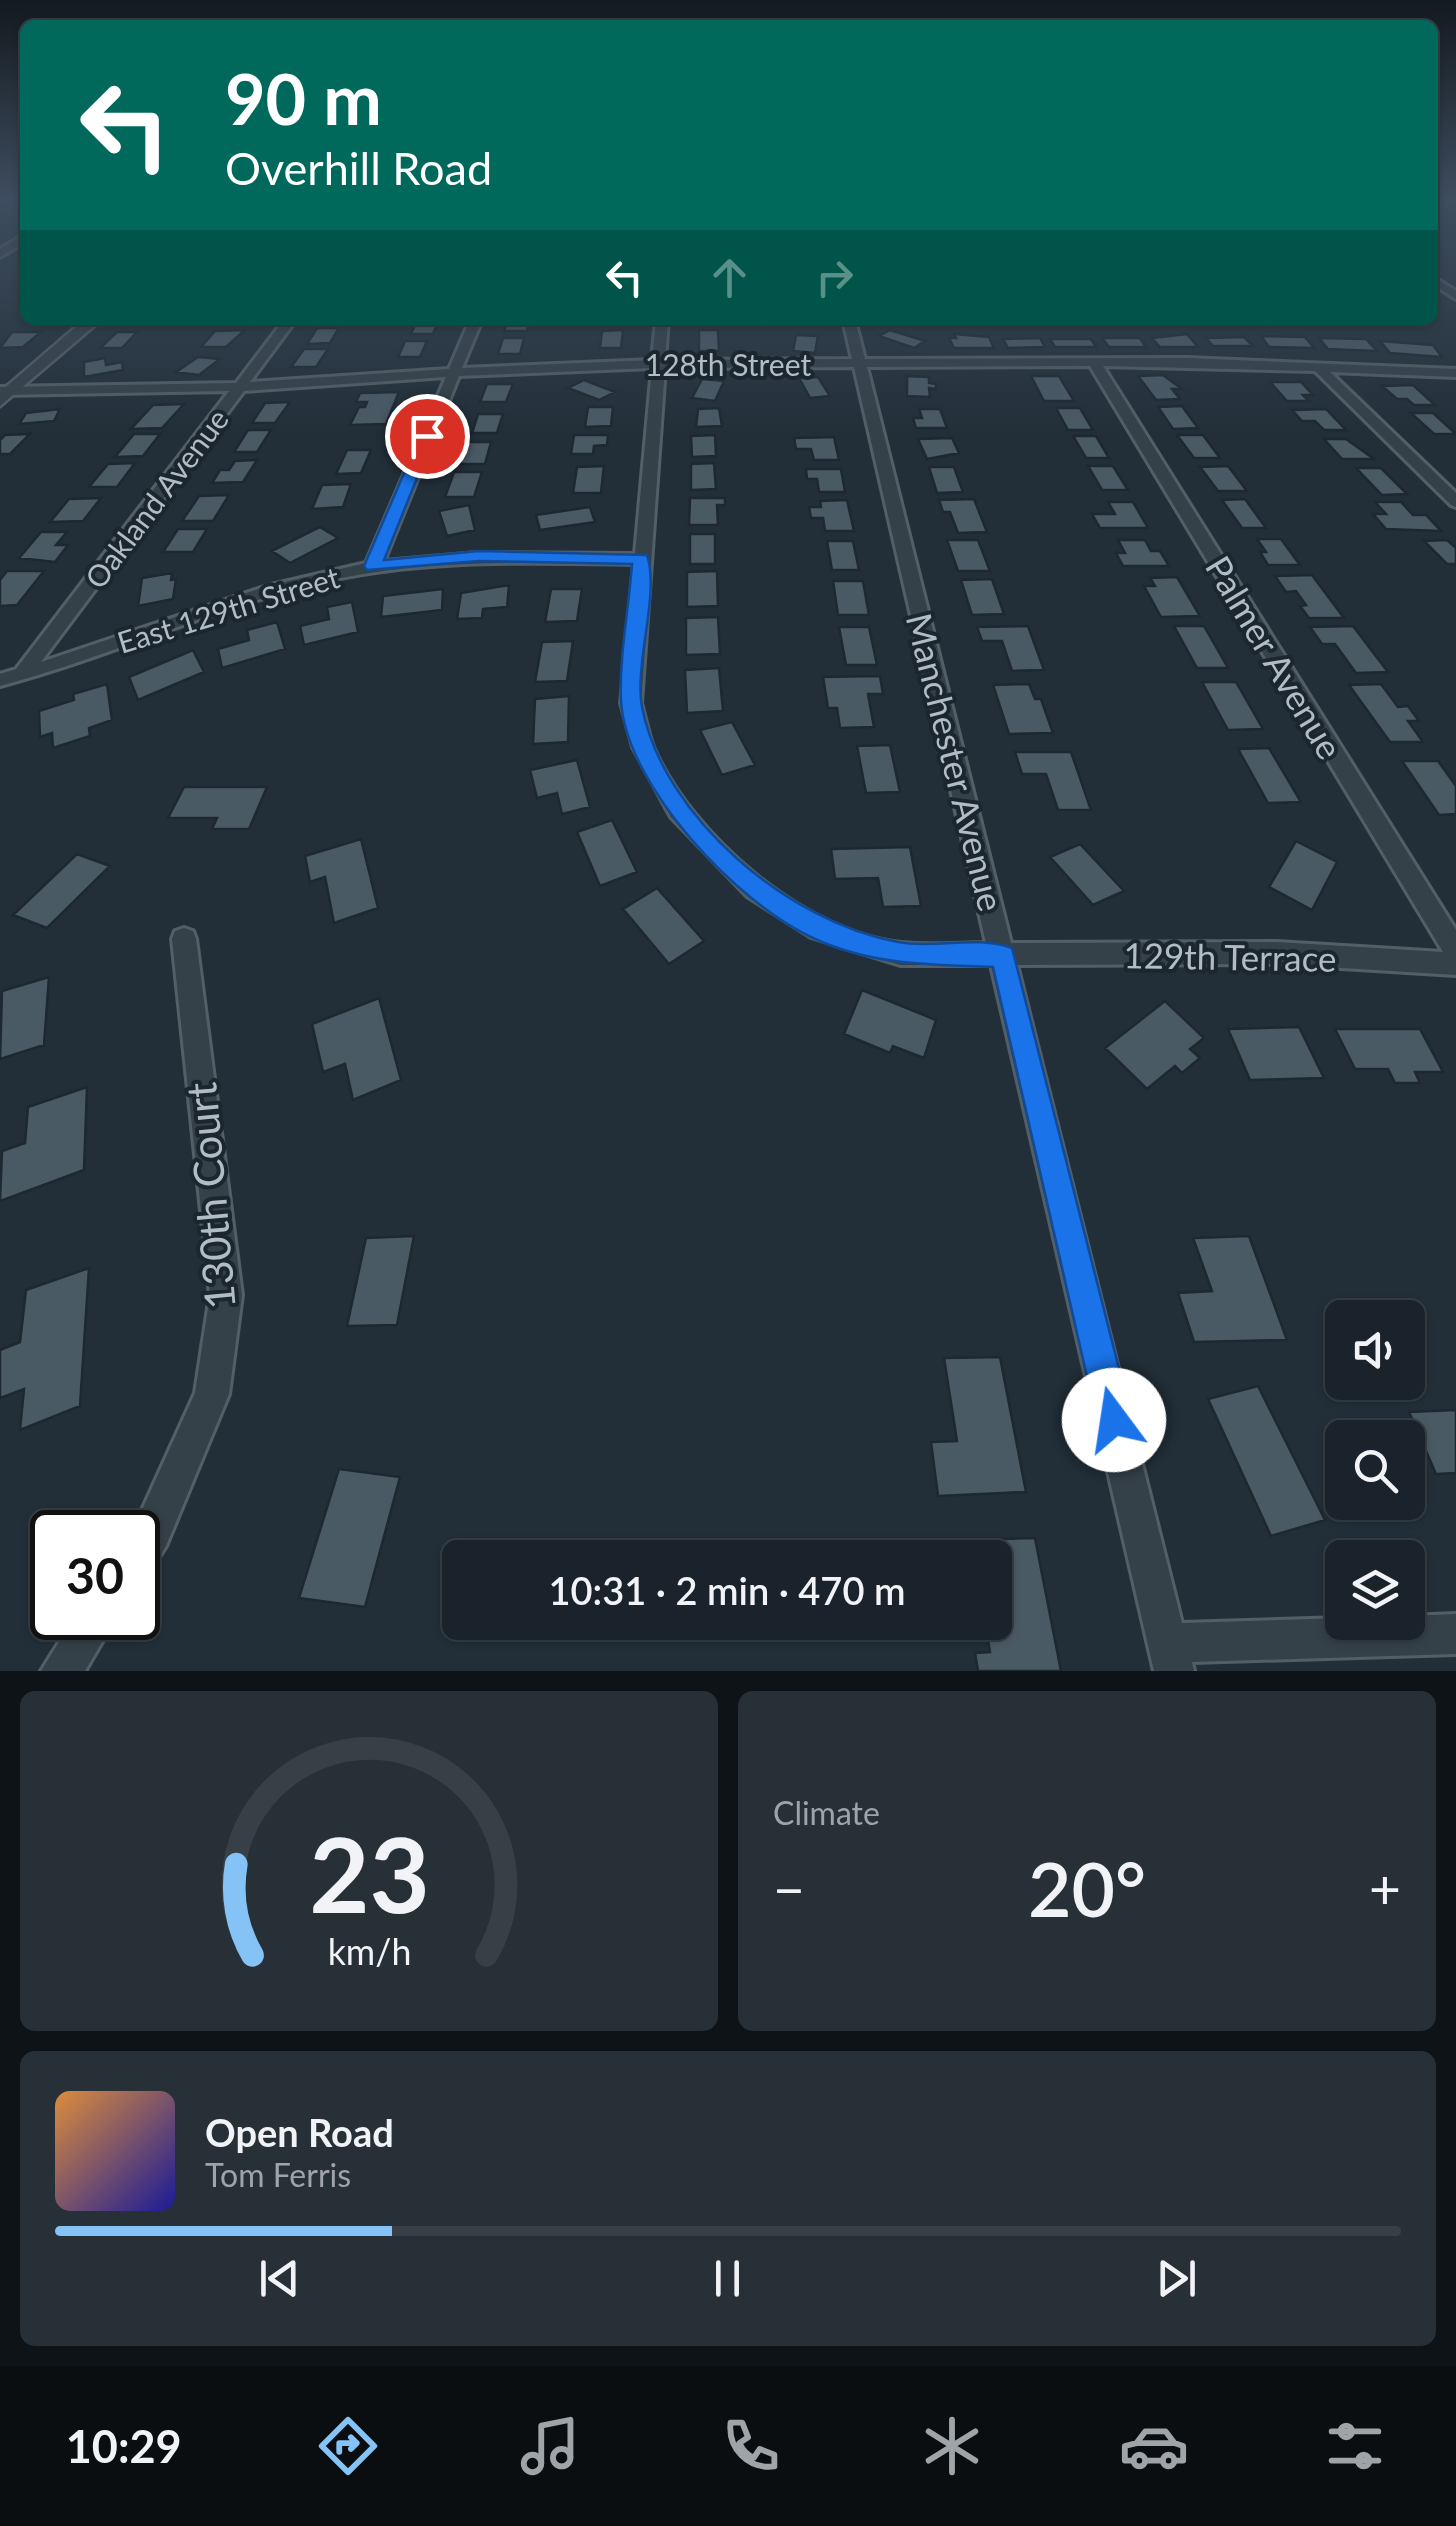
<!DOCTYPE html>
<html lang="en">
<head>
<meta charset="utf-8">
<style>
  body { margin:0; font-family:Lato,sans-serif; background:#272f37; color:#f1f3f6; height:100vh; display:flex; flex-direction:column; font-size:38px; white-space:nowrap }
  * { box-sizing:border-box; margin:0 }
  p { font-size:32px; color:#9fa4a9 }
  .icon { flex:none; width:55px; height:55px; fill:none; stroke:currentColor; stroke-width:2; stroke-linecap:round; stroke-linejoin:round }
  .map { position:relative; height:1671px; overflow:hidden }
  .drawer { display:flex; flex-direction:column; gap:20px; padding:20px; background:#0e1318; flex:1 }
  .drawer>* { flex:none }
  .guide { position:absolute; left:20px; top:20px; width:1418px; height:305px; border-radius:15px; box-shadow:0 2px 8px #0004,0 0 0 2px #384047; background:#00695c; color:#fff; overflow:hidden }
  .buttons { position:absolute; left:1325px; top:1300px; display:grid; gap:20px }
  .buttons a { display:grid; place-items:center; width:100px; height:100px; border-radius:15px; background:#1a232b; box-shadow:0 2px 8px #0004,0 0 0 2px #384047; font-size:50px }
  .speed { position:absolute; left:30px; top:1510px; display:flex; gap:20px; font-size:50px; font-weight:700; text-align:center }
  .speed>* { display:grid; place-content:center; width:130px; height:130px; border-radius:50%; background:#1a232b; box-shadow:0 2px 8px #0004,0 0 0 2px #384047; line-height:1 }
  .speed .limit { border:5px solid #111; border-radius:15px; background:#fff; color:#111 }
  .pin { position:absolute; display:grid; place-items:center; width:85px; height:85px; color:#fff; margin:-42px; border:5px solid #fff; border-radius:50%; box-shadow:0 2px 10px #0007 }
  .me { position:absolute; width:110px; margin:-55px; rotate:346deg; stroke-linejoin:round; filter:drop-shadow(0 0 8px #0008) }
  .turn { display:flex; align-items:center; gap:35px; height:210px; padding:0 40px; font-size:45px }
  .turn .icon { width:130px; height:130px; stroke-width:2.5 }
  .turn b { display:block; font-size:70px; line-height:85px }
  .lanes { display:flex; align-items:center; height:95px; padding:0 40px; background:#0003; justify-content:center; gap:50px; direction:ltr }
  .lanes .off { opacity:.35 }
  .big { font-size:75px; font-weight:600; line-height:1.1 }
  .drawer .card { flex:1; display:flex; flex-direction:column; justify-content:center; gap:15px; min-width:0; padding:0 35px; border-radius:15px; background:#272f37 }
  .drawer .dial { align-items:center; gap:0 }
  .dial svg { height:260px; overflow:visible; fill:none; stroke:#384047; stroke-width:7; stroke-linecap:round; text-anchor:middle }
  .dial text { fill:#f1f3f6; stroke:none }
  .song { display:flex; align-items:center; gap:30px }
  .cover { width:120px; height:120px; border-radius:15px; background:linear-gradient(135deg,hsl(30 70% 55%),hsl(240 70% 35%)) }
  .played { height:10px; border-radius:5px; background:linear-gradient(90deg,#85c2f6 25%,#384047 25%) }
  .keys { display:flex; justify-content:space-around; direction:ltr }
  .heat { display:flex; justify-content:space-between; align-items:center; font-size:55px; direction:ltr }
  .drawer .tiles { flex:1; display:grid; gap:20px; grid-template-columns:1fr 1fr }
  .card:last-child { grid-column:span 2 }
  .trip { position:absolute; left:442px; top:1540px; width:570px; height:100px; border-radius:15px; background:#1a232b; box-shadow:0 2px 8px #0004,0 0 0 2px #384047; font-weight:600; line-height:100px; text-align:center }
  .menu { display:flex; height:160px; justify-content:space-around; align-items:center; background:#0a0e11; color:#9fa4a9 }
  .menu .icon { width:70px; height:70px }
  .menu .selected { color:#85c2f6 }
  .menu b { font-size:45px; color:#f1f3f6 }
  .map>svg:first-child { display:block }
  .building { fill:#4a5a65; stroke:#1d2830; stroke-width:2.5 }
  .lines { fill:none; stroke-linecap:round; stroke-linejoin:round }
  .minor-casing { stroke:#535f67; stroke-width:6 }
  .tertiary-casing { stroke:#535f67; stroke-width:5 }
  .minor { fill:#354149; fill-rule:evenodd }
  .tertiary { fill:#354149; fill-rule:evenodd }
  .route { fill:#1a73e8; stroke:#114b97; stroke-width:2.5 }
  .labels { text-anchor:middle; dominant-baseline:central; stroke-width:8; stroke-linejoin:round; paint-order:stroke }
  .far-street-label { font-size:30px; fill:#b0bcc6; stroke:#1b262e }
  .street-label { font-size:35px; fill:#b0bcc6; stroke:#1b262e }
  .near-street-label { font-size:42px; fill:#b0bcc6; stroke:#1b262e }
</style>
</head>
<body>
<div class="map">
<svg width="1456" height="1671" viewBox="0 0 1456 1671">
  <rect width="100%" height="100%" fill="#222f39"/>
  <!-- building -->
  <path class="building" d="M417,320H439L433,334H411Z
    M508,320H530L527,331H504Z
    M317,328H339L330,343L307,344Z
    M245,330L226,347H201L215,331Z
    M623,330L621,348H600L602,331Z
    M699,330H718L719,351H699Z
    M890,330L925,341L914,348L879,336Z
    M12,332H41L23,347L0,348Z
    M117,332H137L122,348H100Z
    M954,334L989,337L994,348H954L949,338H956Z
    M1187,334L1198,347H1160L1152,338Z
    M796,335L818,336L815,353L793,351Z
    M1261,336L1305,337L1314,348L1269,347Z
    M1244,337L1253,346H1213L1206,338Z
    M503,338H524L520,354H498Z
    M1040,338L1045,347L1008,348L1003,339Z
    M1102,338H1140L1146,347H1109Z
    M1319,338L1366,339L1377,351L1328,349Z
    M1050,339H1091L1096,347H1055Z
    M405,341H427L420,357H398Z
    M1380,341L1433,345L1442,357L1390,353Z
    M304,349H328L316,367H291Z
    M198,357L220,359L199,375L176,372Z
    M105,358L106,365L122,362L123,370L84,377V362Z
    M1163,375L1182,389H1172L1180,399L1156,400L1138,376Z
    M907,376L929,377V383L936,384V389L929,388L930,397L907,396Z
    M1031,376H1059L1074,401H1044Z
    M818,377L830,396L810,398L799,378Z
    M702,379L724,381L715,401L692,398Z
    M584,380L615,392L599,400L568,388Z
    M1270,382H1301L1313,395H1303L1309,401H1287Z
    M487,384H513L506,402H480Z
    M1413,385L1435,405H1414L1407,399H1397L1382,386Z
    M399,392L386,424L350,425L359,407H365L367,402H356L360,393Z
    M290,402L275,423H252L265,403Z
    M184,404L162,428L131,429L153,405Z
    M1182,406L1198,428L1173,429L1158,407Z
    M588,407H613L611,426L585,427Z
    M719,408L722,426L696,427L698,409Z
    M1056,408H1080L1093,430H1068Z
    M60,409L54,421L19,424L26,413Z
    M919,409H940L947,428H916L913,418H922Z
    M1326,409L1346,430H1324L1315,421H1302L1292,410Z
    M1411,413H1433L1456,434H1434Z
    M478,414H503L497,433H472Z
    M248,430H271L257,452H234Z
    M30,434L10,454H0V440L5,435Z
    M134,434H160L143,456L115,457Z
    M574,435H608L607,445L594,446L593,454H571Z
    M715,435L716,456L692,457L691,436Z
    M1177,435H1203L1220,458H1194Z
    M1073,436H1096L1109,458H1086Z
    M834,437L839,460H814L811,449H796L794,438Z
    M952,438L959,453L927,459L918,439Z
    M1324,439H1346L1374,459H1342Z
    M466,442H491L485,464H460Z
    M347,450H371L361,473L336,474Z
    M257,460L243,482L212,483L220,470H229L235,461Z
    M135,463L117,487H89L108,464Z
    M714,463L716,489L691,490V464Z
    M604,466L601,493H573L577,467Z
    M1088,466H1113L1128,490H1102Z
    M1228,466L1247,491H1218L1200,467Z
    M929,467H954L963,492L937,493Z
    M1356,468H1381L1407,494L1382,495Z
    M806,469H841L845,492H819L817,479H807Z
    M454,472H482L474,497H445Z
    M351,484L343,507L312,509L322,485Z
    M229,495L213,521H182L199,496Z
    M101,498L83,521L50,522L69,499Z
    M690,498H725V505H717L718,525H689Z
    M974,499L987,532L958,533L950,512H943L939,500Z
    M1245,499L1266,528H1242L1222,500Z
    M847,500L854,531H825L823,518H811L809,507H821L820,501Z
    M1108,502H1133L1148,528H1100L1092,514H1115Z
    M1375,502H1401L1413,515H1426L1441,531L1386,529L1373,514H1386Z
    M469,505L475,530L447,536L439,511Z
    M590,507L595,522L540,530L536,515Z
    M320,527L338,538L290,563L272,551Z
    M178,529H207L193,552H163Z
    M41,532H67L56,545H68L55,562L19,558Z
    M690,534H715V564H690Z
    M1257,539H1281L1300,565H1268L1260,552H1266Z
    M947,540H978L990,571H958Z
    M1118,540H1145L1151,551H1160L1169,566H1123L1116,553H1125Z
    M1447,540L1456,548V564H1447L1424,541Z
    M827,541H853L859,570H832Z
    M7,571H44L17,605L0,606V580Z
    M717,571L718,606L687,607V572Z
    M172,573L171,580L176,579L173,599L138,606L142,578Z
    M1312,575L1344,618H1309L1300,606L1306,605L1296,591L1286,592L1275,576Z
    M1177,577L1200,616L1161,617L1144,586H1155L1150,578Z
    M992,579L1004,614L972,615L961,580Z
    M833,581H863L869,615H838Z
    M509,585L507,607L483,609L482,618L457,619L461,593Z
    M443,589L442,610L381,617L383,596Z
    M551,589H582L577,621L545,622Z
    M352,602L358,632L304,645L300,626L329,619L327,607Z
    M718,617L720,654L686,655V618Z
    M277,622L285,649L222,668L218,649L249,640L247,630Z
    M1028,626L1044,670L1012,671L1002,641H982L977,627Z
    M1174,626H1204L1228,668H1197Z
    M1353,626L1388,672L1356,673L1335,644H1322L1310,627Z
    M839,627H869L877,665H846Z
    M573,641L567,681L535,682L542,642Z
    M193,650L204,672L138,700L129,677Z
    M719,668L723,711L687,713L685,670Z
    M880,676L883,694H868L874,727L840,728L837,708H828L823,677Z
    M1202,682H1236L1263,729L1228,730Z
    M107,684L112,720L89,728L90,736L53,748L52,733L40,737L39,711L74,700L73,694Z
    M1029,684L1035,699H1041L1053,733L1009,734L993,685Z
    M1381,684L1398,707L1408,706L1419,721H1408L1423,742H1390L1349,685Z
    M569,696L568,742L533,744L535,699Z
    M732,722L755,765L722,775L700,730Z
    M890,745L900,792L866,793L857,746Z
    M1269,748L1301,802L1268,803L1238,749Z
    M1015,752H1071L1091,810H1058L1046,774H1022Z
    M577,760L590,807L562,814L557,793L537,798L530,770Z
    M1402,761H1438L1456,786V814L1439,815Z
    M184,787H267L249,829H212L217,818H168Z
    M612,820L637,872L600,886L577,832Z
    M361,839L378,908L334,923L325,877L310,882L305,856Z
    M1296,841L1337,862L1312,910L1269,887Z
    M1080,844L1124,891L1093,905L1050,857Z
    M910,847L921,906L883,907L878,878L835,879L831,849Z
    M77,854L110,866L47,928L13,915Z
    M657,888L704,941L669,964L623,909Z
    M49,977L44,1045L0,1059L2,991Z
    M862,990L936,1020L924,1058L893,1046L890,1053L844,1034Z
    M379,998L401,1080L353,1100L345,1064L323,1072L312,1024Z
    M1165,1001L1204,1038L1190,1049L1200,1058L1182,1073L1175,1066L1147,1089L1105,1048Z
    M1299,1027L1324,1078L1250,1080L1228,1029Z
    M1335,1029H1420L1443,1072H1415L1420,1083H1395L1388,1069H1355Z
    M87,1087L84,1170L0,1201L2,1151L25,1143L28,1107Z
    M414,1236L397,1325L347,1326L366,1238Z
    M1249,1236L1287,1340L1194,1342L1178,1293L1212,1291L1193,1238Z
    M89,1268L80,1406L20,1430L24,1389L0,1398V1350L20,1342L26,1290Z
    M1000,1357L1026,1492L938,1496L931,1442L957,1441L944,1358Z
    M1258,1386L1325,1520L1271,1536L1208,1399Z
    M1456,1410V1473L1436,1474L1409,1412Z
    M339,1469L400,1477L365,1607L299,1598Z
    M1035,1538L1061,1671H978L975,1653L990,1652L985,1622H995V1558H974L972,1540Z"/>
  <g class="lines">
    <defs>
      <path id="minor" d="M25,234V242L0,257V249Z
        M1432,276L1456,291V299L1432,284Z
        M284,320H296L250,382L449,369L470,320H482L462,368L652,360L656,320H668L665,360L852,359L843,320H855L865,359L1187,358L1456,369V377L1330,372L1456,493V507L1451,505L1315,371L1103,366L1456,930V975L1277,964L1017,965L1182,1623L1342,1618V1622H1408V1616L1456,1614V1654L1192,1662L1194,1671H1154L991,965H900L811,937L747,896L671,817L633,747L621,703L634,564C527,562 418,558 313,584C207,611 106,658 0,686V674L16,669L229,391L0,395V387L236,383ZM1090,366L1443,952L1277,942L1011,943L867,367ZM854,367L986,943C959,943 930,946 902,943C805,934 691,835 653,747C648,733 645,717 641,703L665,368ZM652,368L635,554L477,553L384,561L459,376ZM446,377L366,563L267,586L41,662L244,391Z
        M184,928L193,931L196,939L242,1295L229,1394L166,1546L151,1570L138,1576V1532H132L195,1393L210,1295L172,939L175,931Z
        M74,1618H116L85,1671H41Z"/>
      <path id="tertiary" d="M84,320H101L0,406V392Z"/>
    </defs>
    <!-- minor casing -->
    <use href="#minor" class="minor-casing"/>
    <!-- tertiary casing -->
    <use href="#tertiary" class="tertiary-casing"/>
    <!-- minor -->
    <use href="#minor" class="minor"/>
    <!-- tertiary -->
    <use href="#tertiary" class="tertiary"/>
  </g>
  <!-- sky -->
  <linearGradient id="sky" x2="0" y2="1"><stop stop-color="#131a1f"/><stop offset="0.46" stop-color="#3e4d5f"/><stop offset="1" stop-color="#3e4d5f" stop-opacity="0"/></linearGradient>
  <rect width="1456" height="433" fill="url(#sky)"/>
  <!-- route -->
  <path class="route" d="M427,432L434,436L384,560L479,551L647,555C660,594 634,664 642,707C664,819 789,922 898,942C934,949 977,935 1012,948L1132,1420L1127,1432L1114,1438L1102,1432L1097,1420L993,967C931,965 870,965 813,938C738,904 626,786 621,701C619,657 629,608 632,564L479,561L367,570L364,566L420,436Z"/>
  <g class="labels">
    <!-- far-street labels -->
    <g class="far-street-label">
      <text x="728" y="364">128th Street</text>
      <text transform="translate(156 498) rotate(-53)">Oakland Avenue</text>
      <text transform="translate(228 609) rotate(-17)">East 129th Street</text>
    </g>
    <!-- street labels -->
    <g class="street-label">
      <text transform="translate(1275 657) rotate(59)">Palmer Avenue</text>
      <text transform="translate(956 762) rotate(76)">Manchester Avenue</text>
      <text transform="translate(1230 956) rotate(1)">129th Terrace</text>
    </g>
    <!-- near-street labels -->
    <g class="near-street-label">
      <text transform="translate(210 1196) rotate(-95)">130th Court</text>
    </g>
  </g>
</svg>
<div class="buttons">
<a><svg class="icon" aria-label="sound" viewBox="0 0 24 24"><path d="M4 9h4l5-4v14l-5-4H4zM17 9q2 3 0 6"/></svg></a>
<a><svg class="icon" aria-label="search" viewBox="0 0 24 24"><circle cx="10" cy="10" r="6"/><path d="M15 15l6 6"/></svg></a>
<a><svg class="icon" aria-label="layers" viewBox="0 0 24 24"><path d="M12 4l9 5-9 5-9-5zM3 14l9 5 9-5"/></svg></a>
</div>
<div class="speed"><div class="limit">30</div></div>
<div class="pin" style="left:427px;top:436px;background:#d93025"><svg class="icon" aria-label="arrive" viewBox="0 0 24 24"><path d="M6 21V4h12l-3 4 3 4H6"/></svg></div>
<svg class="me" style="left:1114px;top:1420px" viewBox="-20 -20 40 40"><circle r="19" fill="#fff"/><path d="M0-13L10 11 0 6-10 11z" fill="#1a73e8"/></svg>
<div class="trip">10:31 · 2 min · 470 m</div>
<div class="guide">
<div class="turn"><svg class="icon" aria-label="left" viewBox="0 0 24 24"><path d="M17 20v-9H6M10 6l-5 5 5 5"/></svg><div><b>90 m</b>Overhill Road</div></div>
<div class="lanes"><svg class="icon" aria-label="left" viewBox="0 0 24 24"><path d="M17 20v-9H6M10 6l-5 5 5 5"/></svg><svg class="icon off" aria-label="ahead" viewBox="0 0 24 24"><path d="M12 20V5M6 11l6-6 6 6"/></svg><svg class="icon off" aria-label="right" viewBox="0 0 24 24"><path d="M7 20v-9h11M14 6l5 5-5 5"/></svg></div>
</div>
</div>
<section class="drawer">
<div class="tiles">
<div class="card dial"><svg viewBox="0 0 100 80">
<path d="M14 69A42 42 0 1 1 86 69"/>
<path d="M14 69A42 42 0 0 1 9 41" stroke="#85c2f6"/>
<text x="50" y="56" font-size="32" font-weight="700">23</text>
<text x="50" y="72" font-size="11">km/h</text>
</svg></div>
<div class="card"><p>Climate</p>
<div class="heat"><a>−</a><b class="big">20°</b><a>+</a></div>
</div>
<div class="card">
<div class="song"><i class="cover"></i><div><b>Open Road</b><p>Tom Ferris</p></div></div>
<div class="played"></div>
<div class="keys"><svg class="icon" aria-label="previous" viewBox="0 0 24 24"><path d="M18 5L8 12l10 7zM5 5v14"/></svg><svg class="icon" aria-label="pause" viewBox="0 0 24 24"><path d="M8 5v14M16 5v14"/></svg><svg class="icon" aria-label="next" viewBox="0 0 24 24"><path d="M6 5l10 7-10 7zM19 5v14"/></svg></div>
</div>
</div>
</section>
<nav class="menu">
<b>10:29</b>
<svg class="icon selected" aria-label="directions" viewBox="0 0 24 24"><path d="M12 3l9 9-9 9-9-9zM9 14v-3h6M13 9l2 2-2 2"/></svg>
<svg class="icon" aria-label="music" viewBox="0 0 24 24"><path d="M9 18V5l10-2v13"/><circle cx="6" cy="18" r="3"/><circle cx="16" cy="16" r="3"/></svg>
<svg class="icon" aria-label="phone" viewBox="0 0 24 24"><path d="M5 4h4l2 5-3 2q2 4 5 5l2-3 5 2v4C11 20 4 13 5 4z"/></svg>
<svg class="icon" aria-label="climate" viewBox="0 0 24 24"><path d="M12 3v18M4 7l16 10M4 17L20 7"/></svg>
<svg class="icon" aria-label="car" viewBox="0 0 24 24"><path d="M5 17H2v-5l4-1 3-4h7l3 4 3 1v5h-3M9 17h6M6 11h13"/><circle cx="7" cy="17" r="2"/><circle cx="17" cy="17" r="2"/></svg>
<svg class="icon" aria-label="filters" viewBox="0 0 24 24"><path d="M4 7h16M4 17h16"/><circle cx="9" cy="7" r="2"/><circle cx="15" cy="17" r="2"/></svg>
</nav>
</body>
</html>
